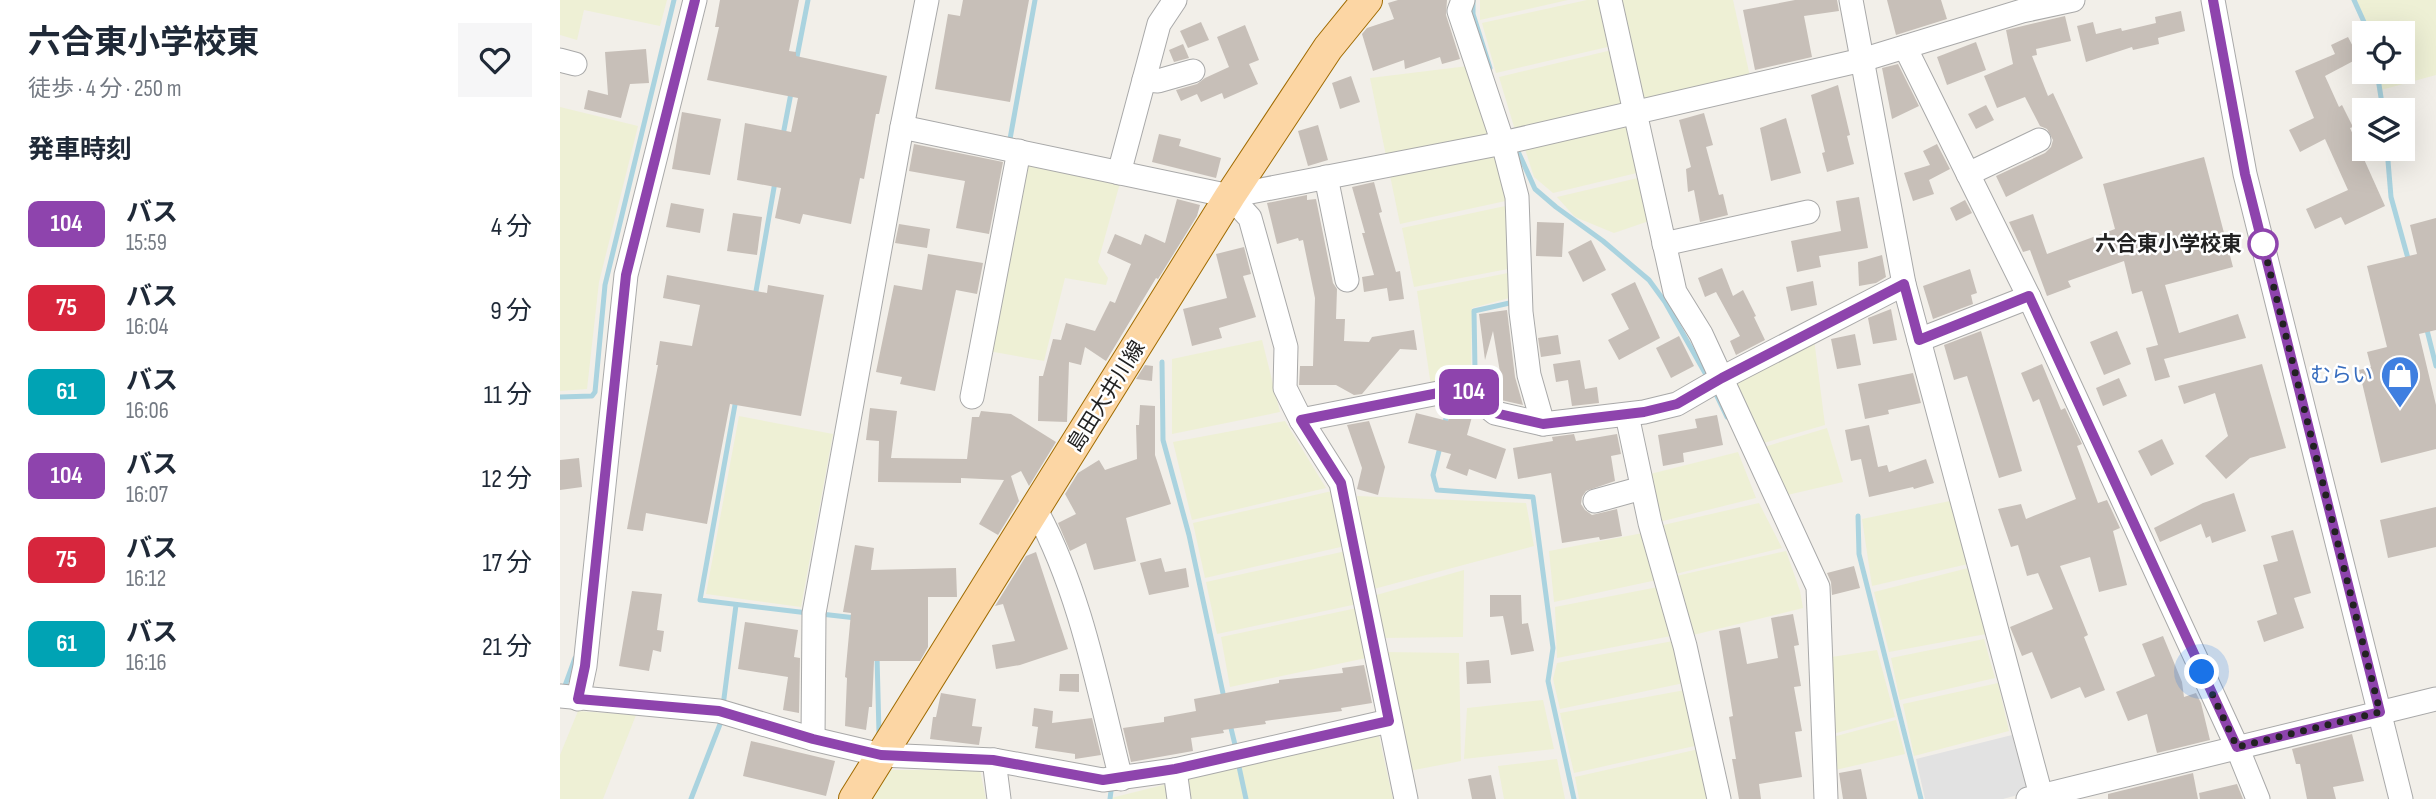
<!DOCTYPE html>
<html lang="ja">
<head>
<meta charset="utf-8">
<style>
	:root { --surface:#fff; --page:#f6f6f7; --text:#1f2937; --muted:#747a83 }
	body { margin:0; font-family:"Sofia Sans Condensed","Noto Sans JP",sans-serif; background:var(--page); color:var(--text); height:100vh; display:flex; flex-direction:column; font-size:26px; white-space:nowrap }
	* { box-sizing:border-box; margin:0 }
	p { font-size:23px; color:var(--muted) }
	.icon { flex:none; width:38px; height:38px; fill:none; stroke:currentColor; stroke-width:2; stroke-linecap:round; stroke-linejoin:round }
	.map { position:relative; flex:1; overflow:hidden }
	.drawer { display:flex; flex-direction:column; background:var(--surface); width:560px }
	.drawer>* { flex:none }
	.badge { padding:0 14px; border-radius:10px; font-size:24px; line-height:46px }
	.fabs { position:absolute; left:1792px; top:21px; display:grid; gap:14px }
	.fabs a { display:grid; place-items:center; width:63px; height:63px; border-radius:0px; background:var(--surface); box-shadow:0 7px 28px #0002; font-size:35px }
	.you { position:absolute; width:35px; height:35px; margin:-18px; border:5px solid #fff; border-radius:50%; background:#1a73e8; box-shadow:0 0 0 10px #1a73e833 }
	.map>.badge { position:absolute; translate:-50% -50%; box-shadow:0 0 0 4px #fff }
	h2 { padding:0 28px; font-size:26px; line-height:63px }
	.round { display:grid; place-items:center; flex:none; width:74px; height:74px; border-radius:0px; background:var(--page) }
	.overview { display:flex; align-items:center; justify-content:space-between; height:119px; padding:0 28px }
	h1 { font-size:33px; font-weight:700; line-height:52px }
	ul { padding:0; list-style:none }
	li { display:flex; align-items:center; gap:21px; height:84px; padding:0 28px }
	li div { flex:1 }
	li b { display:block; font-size:26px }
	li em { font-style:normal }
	li .badge { min-width:77px; font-weight:700; text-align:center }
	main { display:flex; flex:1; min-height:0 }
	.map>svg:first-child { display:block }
	.farmland { fill:#eef0d5 }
	.parking { fill:#e2e2e2 }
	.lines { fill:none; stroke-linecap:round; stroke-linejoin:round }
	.stream { stroke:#aad3df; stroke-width:5 }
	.building { fill:#c7bfb8 }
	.minor-casing { stroke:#a9a9a9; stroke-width:25 }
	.major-casing { stroke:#a06b00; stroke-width:32 }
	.minor { stroke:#fff; stroke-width:23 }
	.major { stroke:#fcd6a4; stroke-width:30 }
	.line-casing { stroke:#fff; stroke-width:16 }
	.line { stroke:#8e44ad; stroke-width:10 }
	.walk { stroke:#222; stroke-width:7; stroke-dasharray:0 12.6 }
	.stop-dot { fill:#fff; stroke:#8e44ad; stroke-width:3.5 }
	.labels { text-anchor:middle; stroke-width:5; stroke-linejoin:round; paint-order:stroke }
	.stop-label { font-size:21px; font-weight:bold; fill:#222; stroke:#fff; text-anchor:end }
	.shop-label { font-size:21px; fill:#366cbe; stroke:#fff; text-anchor:end }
	.street-label { font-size:21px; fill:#222; stroke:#fff }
</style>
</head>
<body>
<main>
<section class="drawer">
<div class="overview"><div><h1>六合東小学校東</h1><p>徒歩 · 4 分 · 250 m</p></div><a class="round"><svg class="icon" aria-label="heart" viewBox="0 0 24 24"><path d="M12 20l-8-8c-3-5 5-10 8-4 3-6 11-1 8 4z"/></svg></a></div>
<h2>発車時刻</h2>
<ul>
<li><span class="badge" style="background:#8e44ad;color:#fff">104</span><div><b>バス</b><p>15:59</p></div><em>4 分</em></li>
<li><span class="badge" style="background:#d7263d;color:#fff">75</span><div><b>バス</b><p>16:04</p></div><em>9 分</em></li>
<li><span class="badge" style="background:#00a3b4;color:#fff">61</span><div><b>バス</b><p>16:06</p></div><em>11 分</em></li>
<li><span class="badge" style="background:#8e44ad;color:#fff">104</span><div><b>バス</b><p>16:07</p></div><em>12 分</em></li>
<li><span class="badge" style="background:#d7263d;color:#fff">75</span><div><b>バス</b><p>16:12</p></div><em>17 分</em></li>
<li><span class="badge" style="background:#00a3b4;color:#fff">61</span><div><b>バス</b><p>16:16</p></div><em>21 分</em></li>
</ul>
</section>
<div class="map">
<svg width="1876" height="799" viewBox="0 0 1876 799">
	<rect width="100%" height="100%" fill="#f2efe9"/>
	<g class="farmland">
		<path d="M0 0H107L100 26 24 10 17 40 0 35Z"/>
		<path d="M920 0H1008L920 20Z"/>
		<path d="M1027 0H1044L1056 45 936 73 922 23Z"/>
		<path d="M1060 0H1173L1191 81 1082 106Z"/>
		<path d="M1795 0H1876V75L1821 90 1816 72H1843V33H1805Z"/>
		<path d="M1056 49 1068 104 955 130 939 77Z"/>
		<path d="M908 66 950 200 840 224 810 78Z"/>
		<path d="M0 107 78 126 39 282 27 389 0 391Z"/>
		<path d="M1070 120 1081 172 993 193 974 177 963 143Z"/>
		<path d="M470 164 560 183 538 262 548 278 546 285 505 278 484 361 428 351 463 170Z"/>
		<path d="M1082 177 1092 220 1054 233 1015 217 997 197Z"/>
		<path d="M950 205 953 268 854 287 842 228Z"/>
		<path d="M953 272V297L912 308 911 368 904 376 871 386 857 291Z"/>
		<path d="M1254 339 1265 425 1197 445 1171 380Z"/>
		<path d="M702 340 720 412 612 434V359Z"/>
		<path d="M179 416 273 434 241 607 146 594Z"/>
		<path d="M725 421 766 488 632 520 613 442Z"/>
		<path d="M1267 428 1283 482 1223 496 1201 448Z"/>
		<path d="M1178 452 1196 498 1099 522 1090 474Z"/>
		<path d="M772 491 785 546 645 578 633 523Z"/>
		<path d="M797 496 966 503 974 546 810 590Z"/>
		<path d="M1390 501 1408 564 1312 586 1302 519Z"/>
		<path d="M1199 503 1222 548 1111 575 1099 526Z"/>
		<path d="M1083 533 1097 580 994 602 989 551Z"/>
		<path d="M786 551 797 604 657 634 646 582Z"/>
		<path d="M1226 551 1240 591 1243 608 1129 636 1112 577Z"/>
		<path d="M1408 568 1426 634 1329 652 1314 592Z"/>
		<path d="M904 570 903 637 819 638 813 596Z"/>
		<path d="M1098 587 1111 636 997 658 995 607Z"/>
		<path d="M797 608 806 658 670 687 661 637Z"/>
		<path d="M1424 639 1435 678 1340 700 1331 658Z"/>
		<path d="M1113 641 1124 683 1000 709 993 679 997 663Z"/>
		<path d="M1317 650 1335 717 1269 735 1265 658Z"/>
		<path d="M822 652 899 653 901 761 849 771Z"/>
		<path d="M1438 683 1449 731 1354 756 1343 704Z"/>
		<path d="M1125 690 1139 745 1014 773 1000 713Z"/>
		<path d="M983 700 994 749 904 759 907 708Z"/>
		<path d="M18 711 76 715 43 799H0V755Z"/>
		<path d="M1336 720 1345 754 1271 771 1269 738Z"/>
		<path d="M819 736 833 799H630L628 778Z"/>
		<path d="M1139 749 1148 799H1019L1015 777Z"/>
		<path d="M997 759 1005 799H944L938 766Z"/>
		<path d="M325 770H420L426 799H307Z"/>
		<path d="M607 784 609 799H551V798Z"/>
	</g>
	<path class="parking" d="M1452 735 1469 792 1443 799H1365L1356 759Z"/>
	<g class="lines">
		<g class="stream">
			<path d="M913 0V14L930 68"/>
			<path d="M1794 0 1809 33"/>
			<path d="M236 62 248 0"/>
			<path d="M1817 72 1823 110"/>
			<path d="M223 135 231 93"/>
			<path d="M450 139 475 0"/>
			<path d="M956 147 975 189 996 207 1043 241 1089 280 1105 302 1149 380"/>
			<path d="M1827 149 1831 197 1849 262"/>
			<path d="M195 297 215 182"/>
			<path d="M1866 326 1876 366"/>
			<path d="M602 362 603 440 629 535 664 698"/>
			<path d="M903 380 909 378 915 370 914 311 954 302"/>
			<path d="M1153 388 1167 417"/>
			<path d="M0 397 32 396 35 392 45 285 114 0"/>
			<path d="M176 399 140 600 248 613"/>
			<path d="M884 427 891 396"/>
			<path d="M880 447 873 475 877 490 973 497 993 648 988 681 1014 799"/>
			<path d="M1298 516 1299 554 1361 799"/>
			<path d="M261 614 296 618"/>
			<path d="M317 656 319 733"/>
			<path d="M3 691 15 658"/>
			<path d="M163 706 176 605"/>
			<path d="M670 724 676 749"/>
			<path d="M678 762 686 799"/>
			<path d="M131 799 162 719"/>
			<path d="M550 799 551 791"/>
		</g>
	</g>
	<g class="building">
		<path d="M160 0H239L229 51 236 52V56L327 76 319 114H316L304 179 300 178 291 224 243 214 240 224 215 218 221 188 177 180 185 123 231 132 238 98 147 80 159 27H155Z"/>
		<path d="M403 0H469L450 102 375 89 388 14 400 16Z"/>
		<path d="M838 0H887L886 15 900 59 882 64 880 57 845 69 844 60 813 71 802 34 807 28 834 19 828 3Z"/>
		<path d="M1235 0H1277L1279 11 1244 16 1252 57 1195 70 1183 10Z"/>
		<path d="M1327 0H1381L1387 19 1336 35Z"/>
		<path d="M1621 11 1625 31 1598 38 1599 44 1573 50 1572 47 1526 62 1517 26 1533 22 1536 34 1561 28 1562 31 1596 23 1595 17Z"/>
		<path d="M1505 16 1511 41 1476 49 1477 55 1472 56 1488 96 1493 93 1523 158 1446 197 1436 176 1485 153 1491 147 1493 140 1487 129 1480 126 1465 97 1437 108 1424 76 1453 64 1446 30Z"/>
		<path d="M641 22 649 40 628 48 620 31Z"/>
		<path d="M685 25 699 60 689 64 698 84 664 99 662 93 641 102 637 94 621 101 616 90 637 84 645 78 669 67 657 37Z"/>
		<path d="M1788 37 1799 58 1765 76 1779 107 1782 105 1793 127 1790 128 1825 206 1785 225 1781 217 1755 229 1746 209 1788 190 1765 139 1740 152 1729 130 1754 118 1735 71 1775 54 1771 45Z"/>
		<path d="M1416 42 1426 70 1387 85 1377 57Z"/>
		<path d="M623 44 629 58 614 62 609 50Z"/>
		<path d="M86 49 89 83 70 84 61 118 24 109 28 90 48 95 45 52Z"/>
		<path d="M1338 64 1359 106 1332 119 1322 68Z"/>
		<path d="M791 76 800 102 780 109 772 83Z"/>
		<path d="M1278 85 1290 135 1287 136 1294 164 1267 172 1262 153 1265 152 1251 95Z"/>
		<path d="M1426 105 1434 120 1416 129 1408 114Z"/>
		<path d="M122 112 161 119 150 175 112 169Z"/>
		<path d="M1144 113 1153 145 1146 147 1159 195 1163 194 1168 215 1140 222 1134 190 1128 192 1126 169 1131 167 1119 120Z"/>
		<path d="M1226 118 1241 173 1211 181 1200 128Z"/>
		<path d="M758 125 768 160 748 166 738 131Z"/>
		<path d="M599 134 621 139 619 146 661 158 656 178 592 162Z"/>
		<path d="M354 144 443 162 429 234 396 228 405 181 349 171Z"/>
		<path d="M1377 144 1390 169 1369 180 1374 194 1353 201 1344 173 1370 165 1363 151Z"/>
		<path d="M1644 157 1673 267 1605 285 1619 333 1678 314 1686 338 1604 359 1610 377 1595 381 1586 348 1598 345 1582 291 1572 294 1564 261 1508 281 1511 287 1487 296 1470 250 1463 252 1449 222 1473 214 1487 254 1555 229 1543 184Z"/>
		<path d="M814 182 822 212 819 213 836 272 840 271 844 299 829 301 827 288 804 292 802 277 814 275 802 233H805L792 187Z"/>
		<path d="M747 195V200L756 199 773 283 777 289 776 319H785L784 341 809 342 812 337 854 330 857 350 840 349 802 394 794 395 776 385H739L740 366H753L755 298 743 240 739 241 738 238 717 244 707 203Z"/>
		<path d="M1299 197 1308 248 1259 256 1261 267 1237 272 1231 241 1281 231 1276 201Z"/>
		<path d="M617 199 640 205 637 216 598 279 596 278 546 361 525 347 521 365 509 362 507 422 478 421 479 376H483L493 339 501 340 506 323 535 331 550 301 555 303 571 264 547 253 555 234 581 245 585 234 605 243Z"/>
		<path d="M1405 200 1412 213 1396 221 1390 208Z"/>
		<path d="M111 203 144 209 140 233 106 227Z"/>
		<path d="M173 213 202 217 197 255 167 251Z"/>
		<path d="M1876 218V330L1859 334 1876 405V449L1821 463 1799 370 1811 367 1807 352 1827 347 1807 266 1857 254 1850 225Z"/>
		<path d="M977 222 1004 223 1002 257 976 256Z"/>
		<path d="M339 224 370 229 367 248 335 243Z"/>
		<path d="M1031 240 1046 270 1023 282 1008 252Z"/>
		<path d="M684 247 691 274 683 276 696 317 659 328 662 338 632 346 623 309 667 298 656 254Z"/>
		<path d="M368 254 423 263 417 294 396 290 375 391 340 384 342 377 316 372 334 285 362 290Z"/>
		<path d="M1322 255 1326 277 1316 283 1299 286 1298 262Z"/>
		<path d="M1162 268 1173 296 1183 290 1196 316 1194 317 1205 340 1176 355 1170 341 1180 336 1156 292 1145 297 1138 278Z"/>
		<path d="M1410 269 1417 293 1411 295 1413 304 1373 319 1363 286Z"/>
		<path d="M107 275 207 293 208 285 264 295 241 416 170 404 147 524 86 513 83 531 67 529 98 365H96L100 341 132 346 140 305 103 298Z"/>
		<path d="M1253 281 1257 305 1231 311 1226 287Z"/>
		<path d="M1075 282 1100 338 1059 360 1048 340 1069 329 1051 294Z"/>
		<path d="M1331 309 1337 340 1313 344 1308 318Z"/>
		<path d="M947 310 955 377 963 405 941 400 938 384H942L933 331 925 360 919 314Z"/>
		<path d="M1421 331 1462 471 1439 478 1407 376 1394 380 1384 345Z"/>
		<path d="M1557 331 1571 364 1544 375 1530 342Z"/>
		<path d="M1295 334 1301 365 1277 369 1271 339Z"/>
		<path d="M998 335 1001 354 981 357 978 338Z"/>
		<path d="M1119 336 1134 366 1111 378 1096 348Z"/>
		<path d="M1020 360 1025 389 1037 387 1039 403 1012 406 1008 380 996 382 993 364Z"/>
		<path d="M1482 364 1501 410 1505 408 1522 444 1517 446 1538 503 1547 500 1560 528 1553 531 1567 585 1539 592 1530 557 1500 566 1528 635 1524 637 1545 690 1525 698 1520 687 1491 699 1472 652 1462 656 1450 627 1493 609 1478 573 1467 576 1458 545 1451 547 1438 509 1461 504 1466 519 1516 499 1479 399 1473 402 1461 373Z"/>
		<path d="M1702 364 1726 448 1690 458 1666 479 1645 456 1668 436 1655 393 1624 404 1618 386Z"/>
		<path d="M585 365 593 366 592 381 576 379Z"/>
		<path d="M1353 373 1361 403 1328 410 1329 414 1305 419 1298 384Z"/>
		<path d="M1559 378 1567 396 1543 406 1536 388Z"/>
		<path d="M900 403 913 413 907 435 946 449 936 479 909 469 907 476 886 468 891 454 848 443 856 413 888 421 892 405Z"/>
		<path d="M580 405 595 406V455L611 504 566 518 576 561 534 570 526 543 510 551 498 523 516 514 505 494 518 473 539 460 545 470 577 459 576 425H579Z"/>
		<path d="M310 408 337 411 331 458 407 459 412 417H419L421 411 451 414 496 442 469 486 461 471 451 476 459 501 438 535 419 524 444 480 401 478V483L318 482 319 441 306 440Z"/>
		<path d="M1157 415 1163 445 1123 453 1124 462 1103 466 1098 435 1137 428 1135 419Z"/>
		<path d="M809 421 825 467 818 495 797 489 802 468 787 425Z"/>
		<path d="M1309 425 1318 467 1327 465 1329 472 1366 459 1374 483 1354 489 1353 487 1309 497 1301 459 1291 461 1285 430Z"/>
		<path d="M1014 434 1016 441 1057 434 1061 454 1051 456 1055 481 1026 491 1022 497 1021 504 1025 510 1032 515 1057 509 1062 536 1040 540 1039 537 1002 543 991 473 958 479 953 448 993 441 992 437Z"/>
		<path d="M1602 439 1614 464 1591 476 1578 451Z"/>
		<path d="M19 458 22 487 0 490V460Z"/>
		<path d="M1674 493 1686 531 1652 543 1650 536 1646 538 1641 524 1600 542 1594 528 1643 503Z"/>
		<path d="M1876 507V547L1828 558 1820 520Z"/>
		<path d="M1733 530 1751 593 1734 598 1744 628 1704 642 1697 621 1717 614 1703 565 1718 561 1711 536Z"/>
		<path d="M295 545 314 548 311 570 396 568 397 597H368V647L360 661H314L312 707H309L306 730 285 726 287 678 285 677 291 613 283 612Z"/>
		<path d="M476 552 508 649 460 665 436 669 432 645 455 641 443 604 435 606 466 556Z"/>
		<path d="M601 558 605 572 626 568 629 587 589 595 580 563Z"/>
		<path d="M1294 566 1300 588 1272 595 1271 582 1267 573Z"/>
		<path d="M72 591 102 594 97 630 104 631 101 652 93 650 89 671 59 666Z"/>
		<path d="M930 595H961L962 624 968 623 974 651 951 655 943 616 930 617Z"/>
		<path d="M1233 614 1239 645 1234 646 1241 686 1234 687 1242 731 1235 732 1242 777 1199 784 1201 799H1179L1172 759H1176L1169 717 1173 716 1159 631 1180 627 1187 664 1218 658 1211 618Z"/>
		<path d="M185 622 238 630 234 657 240 658 239 713 223 710 228 677 178 669Z"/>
		<path d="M1603 636 1622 682 1624 697 1636 693 1641 703 1650 740 1597 753 1587 714 1568 721 1556 692 1595 676 1582 644Z"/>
		<path d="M929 660 931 683 907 684 906 662Z"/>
		<path d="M804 665 812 703 781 708 782 711 705 721 706 724 663 730 664 733 631 738 633 751 571 762 563 728 604 722V717L636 711 634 699 719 683V680L783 673 782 668Z"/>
		<path d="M500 674H519V692L499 691Z"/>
		<path d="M381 693 416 699 412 726 422 727 419 745 370 739 373 717H376Z"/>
		<path d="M474 708 493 711 492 723 532 718 541 755 515 759V754L475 748 478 727 472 726Z"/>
		<path d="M1792 734 1804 781 1773 787 1776 799H1747L1740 764H1736L1732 749Z"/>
		<path d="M191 741 275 761 266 796 183 776Z"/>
		<path d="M1301 769 1307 799H1283L1279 773Z"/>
		<path d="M1633 773 1638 799H1548V794Z"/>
		<path d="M931 775 936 799H912L908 779Z"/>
		<path d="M1677 784 1683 799H1640L1639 793Z"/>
	</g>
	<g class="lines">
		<g class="minor-casing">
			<g id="minor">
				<path d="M903 0 899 11 943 143 957 197 961 312 969 375 983 424"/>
				<path d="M1050 0 1115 292 1141 334 1258 587 1266 799"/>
				<path d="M1291 0 1344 284 1482 799"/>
				<path d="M1653 0 1685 174 1841 799"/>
				<path d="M1345 47 1469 297 1677 747 1698 799"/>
				<path d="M0 60 15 64"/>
				<path d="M584 80 598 81 633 71"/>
				<path d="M342 127 670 196 943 143 1302 60 1462 11 1513 0"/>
				<path d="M559 173 599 24 615 0"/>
				<path d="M1408 174 1479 140"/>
				<path d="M766 177 787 280"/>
				<path d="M670 196 690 218 726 347 725 388 741 420 781 483 846 799"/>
				<path d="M1104 244 1248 212"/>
				<path d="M1359 340 1469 297"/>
				<path d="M412 397 459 151"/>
				<path d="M1067 415 1090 523 1125 646 1159 799"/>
				<path d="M741 420 904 388 935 413 983 424 1084 412 1117 404 1162 378 1344 284"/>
				<path d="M1035 501 1082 488"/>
				<path d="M476 510C521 593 538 688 561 779"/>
				<path d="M0 696 159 711 253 739 321 755 434 760 543 780 615 770 829 721"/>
				<path d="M18 699 25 666 66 275 135 0"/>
				<path d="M253 739 254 613 342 127 367 0"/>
				<path d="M434 760 439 799"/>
				<path d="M615 770 619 799"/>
				<path d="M1468 799 1876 699"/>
			</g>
		</g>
		<g class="major-casing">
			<path id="major" d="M294 799 670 196 768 48 807 0"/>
		</g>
		<use href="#minor" class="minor"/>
		<use href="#major" class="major"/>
	</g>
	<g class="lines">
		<g class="line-casing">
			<path id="line" d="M135 0 66 275 25 666 18 699 159 711 253 739 321 755 433 760 543 780 615 769 829 721 781 483 741 420 904 388 935 413 983 424 1084 412 1117 404 1162 378 1344 284 1359 340 1469 296 1677 747 1820 712 1685 174 1653 0"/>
		</g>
		<use href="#line" class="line"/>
		<path class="walk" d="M1642 672 1677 747 1820 712 1703 244"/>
	</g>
	<defs>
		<g id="shop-pin" transform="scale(2.0125)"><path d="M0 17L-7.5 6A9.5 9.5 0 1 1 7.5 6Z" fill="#3f7fe0" stroke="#fff"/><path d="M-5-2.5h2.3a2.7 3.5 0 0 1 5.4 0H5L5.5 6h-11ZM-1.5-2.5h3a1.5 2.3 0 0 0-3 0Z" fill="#fff"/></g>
	</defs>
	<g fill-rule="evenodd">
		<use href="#shop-pin" x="1840" y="375"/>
	</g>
	<circle class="stop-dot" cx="1703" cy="244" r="14"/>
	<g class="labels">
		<g class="stop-label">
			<text x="1682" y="251">六合東小学校東</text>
		</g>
		<g class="shop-label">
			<text x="1813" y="382">むらい</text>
		</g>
		<g class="street-label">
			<text transform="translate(546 396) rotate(-58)" y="7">島田大井川線</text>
		</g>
	</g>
</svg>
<div class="fabs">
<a><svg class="icon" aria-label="locate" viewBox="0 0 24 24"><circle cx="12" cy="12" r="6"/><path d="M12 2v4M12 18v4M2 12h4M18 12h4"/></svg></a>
<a><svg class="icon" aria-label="layers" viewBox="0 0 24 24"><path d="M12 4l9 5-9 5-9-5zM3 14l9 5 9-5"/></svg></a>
</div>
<div class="you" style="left:1642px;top:672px"></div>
<b class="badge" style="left:909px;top:392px;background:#8e44ad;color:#fff">104</b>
</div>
</main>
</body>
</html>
